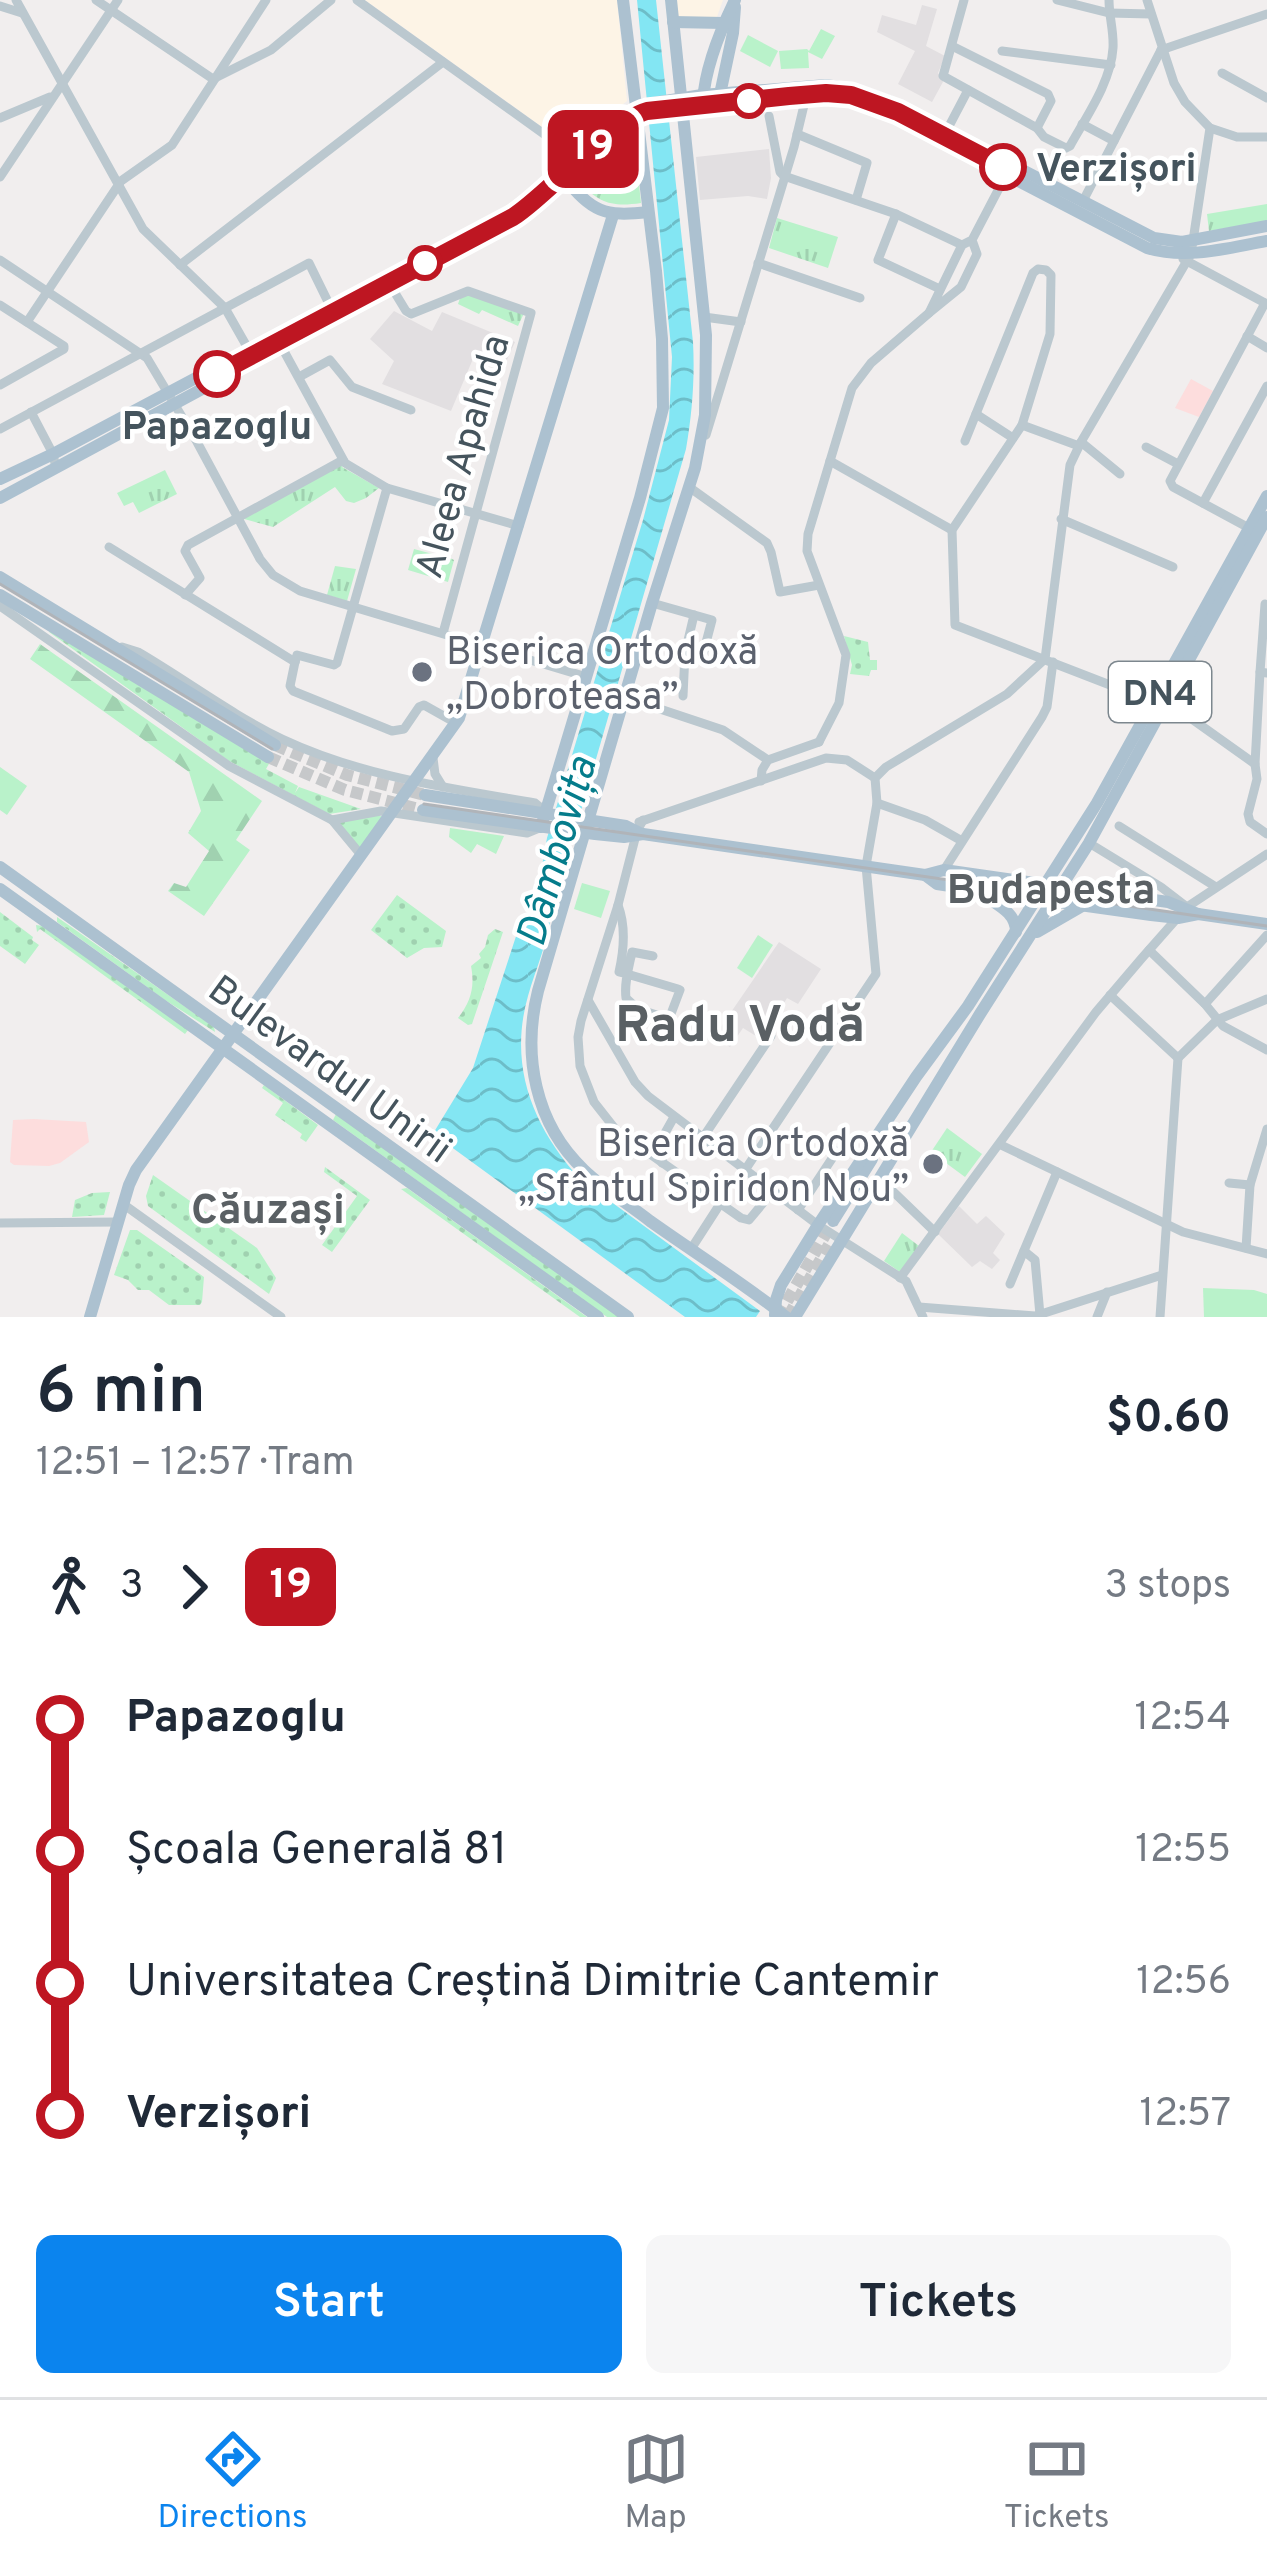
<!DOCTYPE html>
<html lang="en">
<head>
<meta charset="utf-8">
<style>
	:root { --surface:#fff; --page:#f6f6f7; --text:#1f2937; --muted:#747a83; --line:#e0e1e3; --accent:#0b84ee }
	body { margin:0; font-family:Overpass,sans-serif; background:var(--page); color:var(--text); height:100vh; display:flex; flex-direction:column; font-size:45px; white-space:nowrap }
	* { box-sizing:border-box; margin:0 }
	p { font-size:39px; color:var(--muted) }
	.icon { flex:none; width:66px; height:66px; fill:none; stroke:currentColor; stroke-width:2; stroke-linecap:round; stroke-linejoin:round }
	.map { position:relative; height:1317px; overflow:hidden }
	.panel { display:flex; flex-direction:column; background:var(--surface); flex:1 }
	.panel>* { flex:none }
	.badge { padding:0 24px; border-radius:18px; font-size:42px; line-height:78px }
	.map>.badge { position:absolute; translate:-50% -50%; box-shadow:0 0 0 6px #fff }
	.legs { display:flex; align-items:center; gap:18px; height:132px; padding:0 36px; font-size:39px }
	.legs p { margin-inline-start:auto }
	.overview { display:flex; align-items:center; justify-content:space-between; height:204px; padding:0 36px }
	h1 { font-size:66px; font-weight:600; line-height:90px }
	.action { display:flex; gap:24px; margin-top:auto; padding:24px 36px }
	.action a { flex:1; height:138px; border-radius:18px; background:var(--accent); color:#fff; font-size:48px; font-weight:600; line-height:138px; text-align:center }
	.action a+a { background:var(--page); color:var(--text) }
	ul { padding:0 36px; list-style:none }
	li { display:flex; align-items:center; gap:42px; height:132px; font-size:45px }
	li i { display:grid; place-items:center; width:18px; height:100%; margin:0 15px; background:currentColor }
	li i::after { content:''; width:30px; height:30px; margin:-15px; border:9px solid; border-radius:50%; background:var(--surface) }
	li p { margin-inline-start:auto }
	li:first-child i { background:linear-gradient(#0000 50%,currentColor 0) }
	li:last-child i { background:linear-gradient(currentColor 50%,#0000 0) }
	.tab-bar { display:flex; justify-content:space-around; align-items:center; height:168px; border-top:3px solid var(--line); background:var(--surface); font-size:33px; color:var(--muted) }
	.tab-bar a { display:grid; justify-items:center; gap:6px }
	.tab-bar .on { color:var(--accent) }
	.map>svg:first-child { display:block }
	.commercial { fill:#fdf4e6 }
	.education { fill:#e2dfe1 }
	.medical { fill:#fddddd }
	.grass { fill:url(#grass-dots) }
	.forest { fill:url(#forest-firs) }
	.park { fill:url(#park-tufts) }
	.garden { fill:#b9f2ca }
	.water { fill:url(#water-waves) }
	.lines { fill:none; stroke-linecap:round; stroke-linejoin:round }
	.major-tunnel { stroke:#c6c8ca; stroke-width:12; stroke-dasharray:12 6; stroke-linecap:butt }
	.minor { stroke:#bbc8cf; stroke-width:9 }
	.major { stroke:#acc1d0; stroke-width:12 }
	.tram { stroke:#b0b4b9; stroke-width:3 }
	.line-1-casing { stroke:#fff; stroke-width:27 }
	.line-1 { stroke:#be1622; stroke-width:18 }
	.stop-1-dot { fill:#fff; stroke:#be1622; stroke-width:6 }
	.worship-dot { fill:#6b7280; stroke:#fff; stroke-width:4.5 }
	.labels { text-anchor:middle; stroke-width:9; stroke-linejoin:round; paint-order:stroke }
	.shield { fill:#fff; stroke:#7d878e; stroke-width:3 }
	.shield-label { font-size:36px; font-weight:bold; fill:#45545d }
	.stop-label { font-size:39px; font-weight:bold; fill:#45545d; stroke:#fff; text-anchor:start }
	.street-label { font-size:39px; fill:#45545d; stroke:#fff }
	.worship-label { font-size:39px; fill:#5b616d; stroke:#fff; text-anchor:start }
	.water-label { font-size:42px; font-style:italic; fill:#057c8b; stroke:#fff }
	.neighbourhood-label { font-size:42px; font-weight:bold; fill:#5a6064; stroke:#fff }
	.district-label { font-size:51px; font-weight:bold; fill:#5a6064; stroke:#fff }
</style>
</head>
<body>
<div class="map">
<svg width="1267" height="1317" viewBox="0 0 1267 1317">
	<defs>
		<pattern id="grass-dots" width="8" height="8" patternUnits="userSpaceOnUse" patternTransform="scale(3)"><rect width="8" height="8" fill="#b9f2ca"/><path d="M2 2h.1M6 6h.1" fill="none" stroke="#a0d1b0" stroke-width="1.8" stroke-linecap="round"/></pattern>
		<pattern id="forest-firs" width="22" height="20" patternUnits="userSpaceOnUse" patternTransform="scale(3)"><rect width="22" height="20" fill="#b9f2ca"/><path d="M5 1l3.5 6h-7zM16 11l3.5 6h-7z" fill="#a0d1b0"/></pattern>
		<pattern id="park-tufts" width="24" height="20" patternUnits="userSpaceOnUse" patternTransform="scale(3)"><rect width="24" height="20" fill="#b9f2ca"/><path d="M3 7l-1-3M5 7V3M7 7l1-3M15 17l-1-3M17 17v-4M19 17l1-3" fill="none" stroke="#a0d1b0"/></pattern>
		<pattern id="water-waves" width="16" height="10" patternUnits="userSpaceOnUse" patternTransform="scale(3)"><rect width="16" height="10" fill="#83e6f3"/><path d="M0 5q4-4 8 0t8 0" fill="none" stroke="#6dbdc8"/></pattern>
	</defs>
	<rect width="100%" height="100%" fill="#f1eeee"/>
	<g class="commercial">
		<path d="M365 0H617L627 101 570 147Z"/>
		<path d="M672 0H723L717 17H673Z"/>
	</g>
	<g class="education">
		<path d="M922 5 937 9 926 46 945 56 938 73 944 80 932 102 898 84 915 51 877 32 882 15 916 25Z"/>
		<path d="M769 149 771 178 767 199 748 196 700 200 696 157Z"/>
		<path d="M394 311 432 331 442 312 515 342 506 362 475 354 451 411 382 384 394 361 370 339Z"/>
		<path d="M779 942 821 969 798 1004 787 998 774 1020 781 1025 776 1034 763 1026 756 1036 743 1028 730 1047 714 1037Z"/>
		<path d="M959 1206 977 1224 986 1216 1005 1234 993 1253 1000 1260 992 1269 980 1261 972 1267 938 1234Z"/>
	</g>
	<g class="medical">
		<path d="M1191 379 1213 391 1199 417 1175 408Z"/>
		<path d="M34 1119 86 1122 89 1142 60 1163 49 1166 14 1165 10 1162 13 1120Z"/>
	</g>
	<g class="grass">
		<path d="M50 629 270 762 266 769 298 786 295 793 299 787 361 809 329 814 229 761 49 632Z"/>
		<path d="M844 636 868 642 870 660H877V670H871L869 676 850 674 852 665Z"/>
		<path d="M376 814 385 818 361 850 337 821Z"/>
		<path d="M397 895 446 931 442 947 424 948 407 958 371 930Z"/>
		<path d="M0 912 33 937 32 940 39 945 25 964 0 946Z"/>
		<path d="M57 917 214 1027 215 1032 165 1000 57 922Z"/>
		<path d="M36 925 43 926 188 1030 185 1034 40 929 37 932Z"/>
		<path d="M495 929 503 932 472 1024 468 1025 458 1018C471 1001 475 987 471 966L481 958 479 954 485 947 488 935Z"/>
		<path d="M264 1085 318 1125 306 1142 300 1138 302 1134 275 1115 283 1103 262 1088Z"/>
		<path d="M336 1114H338L622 1317H607L333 1120Z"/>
		<path d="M325 1167 370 1200 332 1252 322 1245 357 1196 324 1172Z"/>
		<path d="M153 1175 257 1248 276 1278 269 1294 148 1206 146 1196Z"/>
		<path d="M407 1188 587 1317H580L401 1189Z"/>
		<path d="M110 1192 104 1215 72 1217 75 1200 92 1193Z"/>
		<path d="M130 1230H137L204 1277 202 1302 200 1305H169L149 1290H138L128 1280 114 1275Z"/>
	</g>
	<path class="forest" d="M40 644 262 801 236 840 250 850 204 916 168 891 174 883 186 887 209 851 188 833 201 811 189 772 30 659Z"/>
	<g class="park">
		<path d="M633 127 641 203C614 207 598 204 581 182V174Z"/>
		<path d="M1267 204V221L1209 231 1207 214Z"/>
		<path d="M777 218 838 237 828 268 769 248Z"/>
		<path d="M462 292 525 311 518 326 482 310 479 314 458 304Z"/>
		<path d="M343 460 342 467 379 488 366 498 354 503 346 501 335 487 273 527 237 517Z"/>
		<path d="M165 470 177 494 139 513 133 502 124 506 117 493Z"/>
		<path d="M414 549 444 557 442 562 448 564 450 558 454 560 448 582 408 570Z"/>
		<path d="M335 566 356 569 347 601 327 595Z"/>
		<path d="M947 1128 982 1154 965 1177 931 1152Z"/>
		<path d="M902 1233 919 1246 900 1272 884 1261Z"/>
	</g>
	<g class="garden">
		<path d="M821 29 835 36 822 59 808 52 809 68 781 69 779 51 807 49 809 51Z"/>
		<path d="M748 35 778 51 770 67 740 51Z"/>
		<path d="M0 767 27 786 7 815 0 810Z"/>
		<path d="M450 828 504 836 496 854 477 844 471 853 449 837Z"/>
		<path d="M582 883 610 891 601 918 574 909Z"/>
		<path d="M758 935 773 945 752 978 737 968Z"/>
		<path d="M1203 1288 1254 1290 1267 1294V1317H1204Z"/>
	</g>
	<path class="water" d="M637 0H656L693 342C695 379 692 414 686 449L551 914C548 942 536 968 528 996 508 1066 533 1127 580 1179L760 1311 756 1317H685L439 1138 434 1132 473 1068 520 924 525 922 540 877 547 838 643 520 669 420 672 357Z"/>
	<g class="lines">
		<g class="major-tunnel">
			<path d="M275 745 347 775 425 795"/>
			<path d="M268 757 345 790 423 810"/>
			<path d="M778 1317 833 1221"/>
			<path d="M788 1317 829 1245"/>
		</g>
		<g class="minor">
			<path d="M16 0 143 229 225 308 250 352"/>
			<path d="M96 0 213 79"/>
			<path d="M357 0 576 157"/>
			<path d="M964 0 943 76 1037 128 1044 137 1066 148 1070 146C1086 117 1111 82 1113 48 1114 31 1109 17 1109 0"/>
			<path d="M1057 0 1109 13 1151 14"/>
			<path d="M0 6 22 13"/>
			<path d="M952 46 1048 94 1051 101 1037 128"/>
			<path d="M1161 50 1267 14"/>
			<path d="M1002 51 1111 65"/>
			<path d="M1222 73 1267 98"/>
			<path d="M213 79 271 50 331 0"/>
			<path d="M769 116 780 172 784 176 896 214 962 245"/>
			<path d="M0 118 50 97"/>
			<path d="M1082 124 1114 141"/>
			<path d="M1210 128 1237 137H1267"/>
			<path d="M947 130 968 90"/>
			<path d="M797 134 867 163 856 200"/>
			<path d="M0 177 118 0"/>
			<path d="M1083 201 1161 50"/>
			<path d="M896 214 878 260 940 289"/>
			<path d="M972 240 977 254 961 287 929 313 962 245 972 240 1006 175"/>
			<path d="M1183 259 1267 304"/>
			<path d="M0 260 147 358 197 442 260 559 273 575 300 591 587 677"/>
			<path d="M758 263 860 298"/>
			<path d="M180 265 443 62"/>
			<path d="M392 288 406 311 411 314 468 291 531 313 443 633"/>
			<path d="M0 305 64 346V349L0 385"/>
			<path d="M704 317 741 322"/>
			<path d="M27 322 121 181 172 145 266 0"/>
			<path d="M1247 336 1267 348"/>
			<path d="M279 342 345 463 387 488 519 526"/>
			<path d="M299 377 330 360 352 387 411 410"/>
			<path d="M31 412 53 454 56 468"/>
			<path d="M976 414 1013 438"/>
			<path d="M1022 425 1079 446"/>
			<path d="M0 429 309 263 332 310"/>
			<path d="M706 435 794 147 805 101"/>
			<path d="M965 441 1033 273 1038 269 1046 270 1051 275 1050 334 1022 425 952 530 955 625 1154 702"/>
			<path d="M1081 442 1120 474"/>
			<path d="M1146 447 1178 464"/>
			<path d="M830 461 952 530"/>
			<path d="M689 487 767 543 771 552 780 592 819 585"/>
			<path d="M1203 503 1267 386"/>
			<path d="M1061 519 1173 567"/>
			<path d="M1249 528 1173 487 1170 481 1265 303"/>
			<path d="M109 547 295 662"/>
			<path d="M185 595 200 578 185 551 188 545 343 460"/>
			<path d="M652 603 712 620 703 654"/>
			<path d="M0 606 229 766 332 820 381 811 527 833 539 828"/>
			<path d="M122 647 138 652C186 680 232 715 282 739 363 777 449 788 535 803L546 812"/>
			<path d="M295 662 297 655 334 665 337 663 387 488"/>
			<path d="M295 662 290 686 293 691 392 731 404 729 419 707 424 705 456 723"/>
			<path d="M1260 672 1265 604"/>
			<path d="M1267 673 1260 672 1255 764 1257 779 1248 814 1250 822 1267 834"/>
			<path d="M683 696 685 653 694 615"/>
			<path d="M624 697 723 730 768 760"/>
			<path d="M1168 702 1255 764"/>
			<path d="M819 742 839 703 846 655 807 551 808 534 852 388 871 363 929 313"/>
			<path d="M433 758 435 774 443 787"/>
			<path d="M761 781 762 770 768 760 819 742"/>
			<path d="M877 803 925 820 962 841"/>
			<path d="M332 820 361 855"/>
			<path d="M643 820 637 831 618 905 581 1021 578 1037 580 1066 594 1102 616 1130 741 1218 749 1220 773 1191"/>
			<path d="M639 822 826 758 847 760 875 778"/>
			<path d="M1119 826 1216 887"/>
			<path d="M1089 843 1161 887 1187 907"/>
			<path d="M944 870 1042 717 1047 707 1053 662"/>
			<path d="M618 905C626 926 624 950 619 972L627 974 678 989 680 990 669 1019 638 1009 626 998C624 982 629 967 632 952L653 956"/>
			<path d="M1149 950 1205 1004 1223 1026 1267 1050"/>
			<path d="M1110 995 1178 1058"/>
			<path d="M588 1000 635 1082 648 1096 818 1225 906 1281 923 1317"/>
			<path d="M1205 1004 1267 935"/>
			<path d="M1178 1058 1217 1020 1267 999"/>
			<path d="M702 1139 771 1036"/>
			<path d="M1001 1145 1183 1232 1267 1254"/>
			<path d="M662 1163 665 1133 674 1117"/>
			<path d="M745 1170 876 974 866 866 877 803 875 778 886 767 1007 694 1045 659 1070 465 1081 442 1191 254 1210 128 1185 102 1174 83 1147 0"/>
			<path d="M879 1178 935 1232"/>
			<path d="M1229 1183 1250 1185"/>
			<path d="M123 1204 281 1317"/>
			<path d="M798 1210 837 1151"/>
			<path d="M0 1223 118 1222"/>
			<path d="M1246 1248 1250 1185 1267 1129"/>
			<path d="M691 1249 720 1204"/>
			<path d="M1024 1251 1035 1260 1040 1315"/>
			<path d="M900 1278 1096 1012 1142 958 1187 907 1267 854"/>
			<path d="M1010 1284 1057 1172"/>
			<path d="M919 1307 1035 1316 1162 1275"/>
			<path d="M1097 1317 1107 1292"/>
			<path d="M1160 1317 1178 1058"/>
		</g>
		<g class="major">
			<path d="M671 0 706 335 705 415 695 468 652 603 538 991C522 1055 535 1124 584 1170 604 1189 628 1204 650 1221 695 1253 743 1283 786 1317"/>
			<path d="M673 22 724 23"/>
			<path d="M719 99 733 33 735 7"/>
			<path d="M703 101C705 67 720 31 735 0"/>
			<path d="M564 177C592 212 604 217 648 212"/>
			<path d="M0 479 53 454 517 207 539 191 612 122 641 105 702 95 826 85 857 90 891 102 1154 238 1182 242 1267 226"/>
			<path d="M0 498 521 217C565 191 602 134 647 116L831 99 863 103 896 117 1147 248C1187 260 1227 248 1267 241"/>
			<path d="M0 577 275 745"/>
			<path d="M0 595 268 757"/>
			<path d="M425 795 626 826 642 834"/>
			<path d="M423 810 595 834 624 837 643 834 925 875 944 870 1168 902 1198 914"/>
			<path d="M541 827 640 498 663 408 662 339 656 271 623 0"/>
			<path d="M0 867 628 1317"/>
			<path d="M925 875 937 884 1023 897 1151 915 1178 918 1198 914 1267 924"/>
			<path d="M0 889 598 1317"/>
			<path d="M982 894C997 905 1016 912 1016 932"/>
			<path d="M1037 932 1082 906"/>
			<path d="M833 1221 872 1159"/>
			<path d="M775 1315 776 1300 781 1285 818 1225 916 1077 968 1006 1097 803 1267 496"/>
			<path d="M90 1317 129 1185 136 1170 459 718 613 215"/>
			<path d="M795 1317 980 1014 1089 843 1267 517"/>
		</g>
		<g class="tram">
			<path d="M0 584 272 749"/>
			<path d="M424 804 1267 926"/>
		</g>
	</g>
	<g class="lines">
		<g class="line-1-casing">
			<path id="line-1" d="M217 374 513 217C553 191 607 123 647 111L789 96 826 93 851 95 898 112 1003 167"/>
		</g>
		<use href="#line-1" class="line-1"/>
	</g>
	<g class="stop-1-dot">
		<circle cx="749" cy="101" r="15"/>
		<circle cx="1003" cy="167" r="21"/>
		<circle cx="425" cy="263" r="15"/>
		<circle cx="217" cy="374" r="21"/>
	</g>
	<g class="worship-dot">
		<circle cx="422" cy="672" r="12"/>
		<circle cx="933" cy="1164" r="12"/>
	</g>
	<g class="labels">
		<rect class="shield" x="1109" y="662" width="102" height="60" rx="9"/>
		<g class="shield-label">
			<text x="1160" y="705">DN4</text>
		</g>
		<g class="stop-label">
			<text x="1036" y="181">Verzișori</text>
			<text x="217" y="439" text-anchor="middle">Papazoglu</text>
		</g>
		<g class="street-label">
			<text transform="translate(461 456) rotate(-74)" y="14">Aleea Apahida</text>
			<text transform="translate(331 1068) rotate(36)" y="14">Bulevardul Unirii</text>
		</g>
		<g class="worship-label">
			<text x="446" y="664">Biserica Ortodoxă<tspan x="446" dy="45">„Dobroteasa”</tspan></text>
			<text x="909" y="1156" text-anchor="end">Biserica Ortodoxă<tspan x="909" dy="45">„Sfântul Spiridon Nou”</tspan></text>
		</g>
		<g class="water-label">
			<text transform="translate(555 851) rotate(-74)" y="15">Dâmbovița</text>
		</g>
		<g class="neighbourhood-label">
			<text x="1051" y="903">Budapesta</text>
			<text x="268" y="1223">Căuzași</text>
		</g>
		<g class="district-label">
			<text x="740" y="1041">Radu Vodă</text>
		</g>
	</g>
</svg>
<b class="badge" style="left:593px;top:149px;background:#be1622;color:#fff">19</b>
</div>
<section class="panel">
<div class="overview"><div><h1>6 min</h1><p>12:51 – 12:57 · Tram</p></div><b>$0.60</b></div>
<div class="legs"><svg class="icon" aria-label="walk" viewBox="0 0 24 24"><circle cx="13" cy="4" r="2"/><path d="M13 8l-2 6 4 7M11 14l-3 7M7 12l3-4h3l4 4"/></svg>3<svg class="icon" aria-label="forward" viewBox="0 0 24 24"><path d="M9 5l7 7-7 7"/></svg><b class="badge" style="background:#be1622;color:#fff">19</b><p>3 stops</p></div>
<ul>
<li><i style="color:#be1622"></i><b>Papazoglu</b><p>12:54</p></li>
<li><i style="color:#be1622"></i><span>Școala Generală 81</span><p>12:55</p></li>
<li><i style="color:#be1622"></i><span>Universitatea Creștină Dimitrie Cantemir</span><p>12:56</p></li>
<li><i style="color:#be1622"></i><b>Verzișori</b><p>12:57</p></li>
</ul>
<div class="action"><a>Start</a><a>Tickets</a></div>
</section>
<nav class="tab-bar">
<a class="on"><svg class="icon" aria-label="directions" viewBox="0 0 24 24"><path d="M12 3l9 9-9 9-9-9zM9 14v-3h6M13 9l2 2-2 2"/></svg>Directions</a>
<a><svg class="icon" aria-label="map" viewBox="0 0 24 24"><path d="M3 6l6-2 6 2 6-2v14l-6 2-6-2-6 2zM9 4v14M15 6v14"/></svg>Map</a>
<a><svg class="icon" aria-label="tickets" viewBox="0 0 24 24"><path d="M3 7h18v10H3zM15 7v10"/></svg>Tickets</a>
</nav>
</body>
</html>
